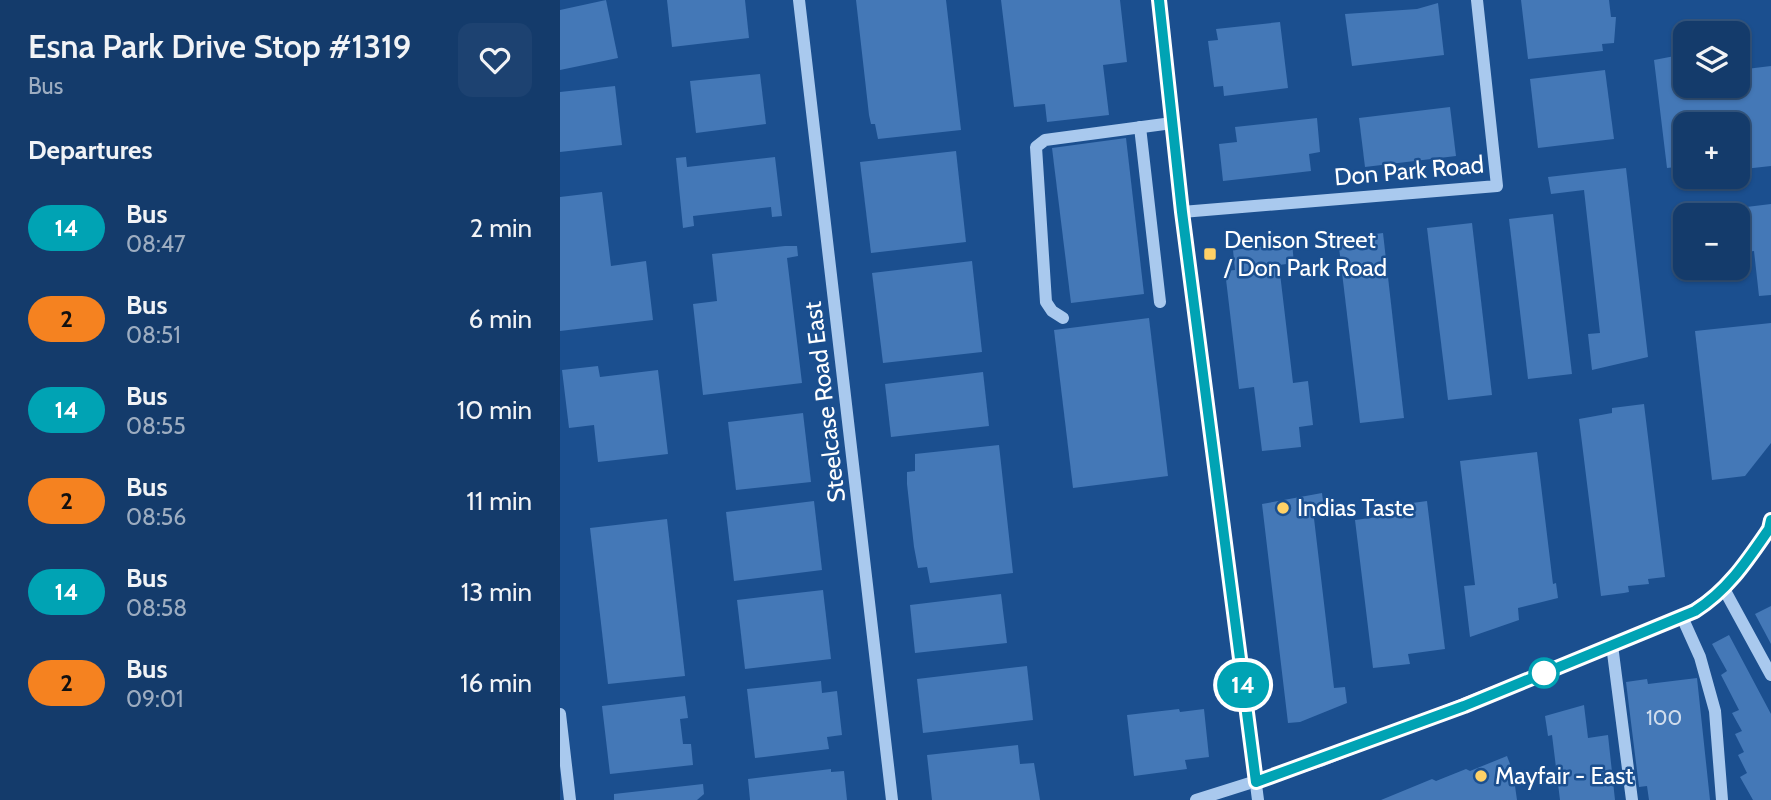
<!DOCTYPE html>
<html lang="en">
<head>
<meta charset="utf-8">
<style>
	:root { --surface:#143b6b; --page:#1d4271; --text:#f1f3f6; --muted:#9dadc1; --line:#33557e }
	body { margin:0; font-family:Cabin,sans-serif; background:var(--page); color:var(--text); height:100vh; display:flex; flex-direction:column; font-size:26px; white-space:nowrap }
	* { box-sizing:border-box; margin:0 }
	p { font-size:23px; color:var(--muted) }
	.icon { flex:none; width:38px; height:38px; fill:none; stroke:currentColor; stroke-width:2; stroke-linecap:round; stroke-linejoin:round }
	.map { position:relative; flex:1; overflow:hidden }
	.details { display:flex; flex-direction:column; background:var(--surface); width:560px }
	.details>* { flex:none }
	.badge { padding:0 14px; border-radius:23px; font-size:24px; line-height:46px }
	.tools { position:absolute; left:1113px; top:21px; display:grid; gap:14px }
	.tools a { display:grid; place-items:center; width:77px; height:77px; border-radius:14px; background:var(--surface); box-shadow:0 2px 5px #0004,0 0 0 2px var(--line); font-size:35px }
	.map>.badge { position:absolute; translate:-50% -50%; box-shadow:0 0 0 4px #fff }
	h2 { padding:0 28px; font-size:26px; line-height:63px }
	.round { display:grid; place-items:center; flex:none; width:74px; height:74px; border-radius:14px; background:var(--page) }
	.overview { display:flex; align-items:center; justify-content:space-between; height:119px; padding:0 28px }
	h1 { font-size:33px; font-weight:600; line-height:52px }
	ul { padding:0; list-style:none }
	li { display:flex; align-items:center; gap:21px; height:91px; padding:0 28px }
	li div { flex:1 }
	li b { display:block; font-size:26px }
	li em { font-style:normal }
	li .badge { min-width:77px; font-weight:700; text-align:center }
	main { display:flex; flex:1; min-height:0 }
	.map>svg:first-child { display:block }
	.building { fill:#4478b7 }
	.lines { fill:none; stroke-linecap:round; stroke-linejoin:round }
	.minor { stroke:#a9c9ee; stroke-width:12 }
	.line-casing { stroke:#fff; stroke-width:16 }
	.line { stroke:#00a3b4; stroke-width:10 }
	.poi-dot { fill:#ffd166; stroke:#1b4f8f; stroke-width:2.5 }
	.stop-dot { fill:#fff; stroke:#00a3b4; stroke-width:3.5 }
	.labels { text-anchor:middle; stroke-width:5; stroke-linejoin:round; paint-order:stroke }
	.number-label { font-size:21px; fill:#d0dded }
	.street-label { font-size:24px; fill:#fff; stroke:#1b4f8f }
	.poi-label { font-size:24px; fill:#fff; stroke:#1b4f8f; text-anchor:start }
</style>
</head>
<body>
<main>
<section class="details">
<div class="overview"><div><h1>Esna Park Drive Stop #1319</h1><p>Bus</p></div><a class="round"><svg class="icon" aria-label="heart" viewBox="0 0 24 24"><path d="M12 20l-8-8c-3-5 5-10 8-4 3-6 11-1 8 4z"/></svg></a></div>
<h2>Departures</h2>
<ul>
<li><span class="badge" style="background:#00a3b4;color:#fff">14</span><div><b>Bus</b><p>08:47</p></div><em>2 min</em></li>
<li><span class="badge" style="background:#f58220;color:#111">2</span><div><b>Bus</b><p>08:51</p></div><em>6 min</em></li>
<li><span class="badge" style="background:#00a3b4;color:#fff">14</span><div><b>Bus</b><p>08:55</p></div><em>10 min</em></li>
<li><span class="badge" style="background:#f58220;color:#111">2</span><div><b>Bus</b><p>08:56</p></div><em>11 min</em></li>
<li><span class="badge" style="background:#00a3b4;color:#fff">14</span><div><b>Bus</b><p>08:58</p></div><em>13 min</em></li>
<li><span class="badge" style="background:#f58220;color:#111">2</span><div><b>Bus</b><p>09:01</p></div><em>16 min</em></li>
</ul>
</section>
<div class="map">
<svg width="1211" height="800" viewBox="0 0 1211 800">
	<rect width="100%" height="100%" fill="#1b4f8f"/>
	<g class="building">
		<path d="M46 0 58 58 0 70V10Z"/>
		<path d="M107 0H185L189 38 112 47Z"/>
		<path d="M296 0H386L401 130 318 139 315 124H311L309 115Z"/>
		<path d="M441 0H560L567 62 543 65 549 115 487 122 485 104 454 107Z"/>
		<path d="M961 0H1049L1051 17H1056L1054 43 1042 44 1043 51 968 59Z"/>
		<path d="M878 3 884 55 792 66 785 14 857 9Z"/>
		<path d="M720 22 728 88 664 96 663 86 654 87 648 41 658 40 656 29Z"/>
		<path d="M1125 54V86H1178V70L1211 66V166L1184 169 1183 160H1178V124H1125V166L1107 168 1094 60Z"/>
		<path d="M1045 70 1054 139 978 148 970 79Z"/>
		<path d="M200 74 206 124 136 133 130 81Z"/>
		<path d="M55 86 62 145 0 152V92Z"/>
		<path d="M890 107 896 156 805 167 799 118Z"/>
		<path d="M757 118 760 152 749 154 751 171 663 181 659 144 677 142 675 127Z"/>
		<path d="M566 138 584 294 511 303 492 148Z"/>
		<path d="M396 151 406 242 311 253 300 162Z"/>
		<path d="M126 157 127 167 215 157 222 216 212 217 211 207 133 216 134 226 123 228 116 158Z"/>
		<path d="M1066 168 1088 357 1032 370 1028 334 1040 333 1024 190 991 194 988 177Z"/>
		<path d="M42 192 51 266 86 261 93 320 0 331V197Z"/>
		<path d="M1211 204V295L1199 296 1194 251 1178 253V208Z"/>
		<path d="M993 214 1012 374 968 379 949 219Z"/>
		<path d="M912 223 932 395 888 400 867 228Z"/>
		<path d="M1125 229V259L1117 260 1113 230Z"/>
		<path d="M823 233 844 418 800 423 778 239Z"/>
		<path d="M732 243 734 263 719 265 733 383 748 381 753 425 739 427 741 447 702 451 694 387 679 389 665 271 675 270 673 250Z"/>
		<path d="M225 246H237L238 256 227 258 242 383 143 395 133 304 157 301 152 254Z"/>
		<path d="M412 261 422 352 323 363 312 273Z"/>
		<path d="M589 318 608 476 513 488 494 330Z"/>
		<path d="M1211 323V443L1185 476 1152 480 1135 331Z"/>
		<path d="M38 366 40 377 98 370 108 454 38 462 34 425 9 428 2 370Z"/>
		<path d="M423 372 429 426 331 437 325 384Z"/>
		<path d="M1084 404 1105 577 1088 579 1089 584 1068 586 1069 592 1064 593 1041 596 1019 419 1052 413V408Z"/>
		<path d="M243 413 251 482 176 490 168 422Z"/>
		<path d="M439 445 453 573 370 583 367 567 358 568 354 547 347 484V472L355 471V454Z"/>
		<path d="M977 452 993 584 996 583 998 598 958 608 959 620 910 637 904 586 915 585 900 461Z"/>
		<path d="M762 493 764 509 753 510 774 688 785 687 787 703 740 722 728 723 702 504Z"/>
		<path d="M254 501 262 570 174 581 166 512Z"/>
		<path d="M867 501 885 649 848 654 850 664 813 668 795 520 832 515 830 506Z"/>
		<path d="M107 519 125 676 48 684 30 528Z"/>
		<path d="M263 590 271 659 185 669 177 600Z"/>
		<path d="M441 594 447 643 355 653 350 605Z"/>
		<path d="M1211 606V644L1195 614Z"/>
		<path d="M1169 635 1211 714V800H1193L1180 777 1187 773 1178 755 1184 752 1175 734 1182 731 1172 713 1179 710 1161 675 1167 671 1152 644Z"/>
		<path d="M467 666 473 720 363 733 357 679Z"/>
		<path d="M1137 678 1150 800H1089L1087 786 1079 787 1066 682 1087 679 1088 684Z"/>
		<path d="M261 681 262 693 277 691 282 735 267 737 269 749 195 758 187 689Z"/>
		<path d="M125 696 128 718 120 719 123 744H131L133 765 50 774 42 706Z"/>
		<path d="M1024 705 1028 738 1048 735 1055 800H1000L992 735 988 736 985 716Z"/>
		<path d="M619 709 620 712 644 709 649 757 625 760 627 769 574 776 567 715Z"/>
		<path d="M458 745 460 764 474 763 480 800H372L367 755Z"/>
		<path d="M947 756 953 772 957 800H821L872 779 876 781 906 769 910 771Z"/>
		<path d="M271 769V772L284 771 287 800H190L188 779Z"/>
		<path d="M143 784 144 794 137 800H54V794Z"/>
	</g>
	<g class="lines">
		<g class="minor">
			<path d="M239 0 332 800"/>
			<path d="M599 0 622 212 698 800"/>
			<path d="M580 127 600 302"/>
			<path d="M622 212 937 186 917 0"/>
			<path d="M503 318 492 311 486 302 476 147 485 140 612 123"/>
			<path d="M1164 589 1211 675"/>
			<path d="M1122 617 1140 657 1155 711 1162 800"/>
			<path d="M1052 645 1072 800"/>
			<path d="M0 714 10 800"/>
			<path d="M636 800 763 760 1122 617 1164 589 1211 528"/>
		</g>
	</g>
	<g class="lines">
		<g class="line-casing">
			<path id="line" d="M599 0 622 212 696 782 904 706 1135 611C1168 590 1187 561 1209 529L1211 520"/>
		</g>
		<use href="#line" class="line"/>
	</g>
	<g class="poi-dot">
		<rect x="643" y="247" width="14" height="14" rx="3.5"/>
		<circle cx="723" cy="508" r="7"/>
		<circle cx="921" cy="776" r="7"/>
	</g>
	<circle class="stop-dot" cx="984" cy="673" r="14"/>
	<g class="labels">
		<g class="number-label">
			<text x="1104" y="725">100</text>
		</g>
		<g class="street-label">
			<text transform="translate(849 171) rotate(-5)" y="8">Don Park Road</text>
			<text transform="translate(265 402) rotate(-97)" y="8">Steelcase Road East</text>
		</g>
		<g class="poi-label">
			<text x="664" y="248">Denison Street<tspan x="664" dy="28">/ Don Park Road</tspan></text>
			<text x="737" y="516">Indias Taste</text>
			<text x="935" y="784">Mayfair - East</text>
		</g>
	</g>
</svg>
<div class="tools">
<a><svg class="icon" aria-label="layers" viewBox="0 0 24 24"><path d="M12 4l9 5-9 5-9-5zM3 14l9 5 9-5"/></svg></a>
<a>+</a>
<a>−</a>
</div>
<b class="badge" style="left:683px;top:685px;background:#00a3b4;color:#fff">14</b>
</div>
</main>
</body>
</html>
